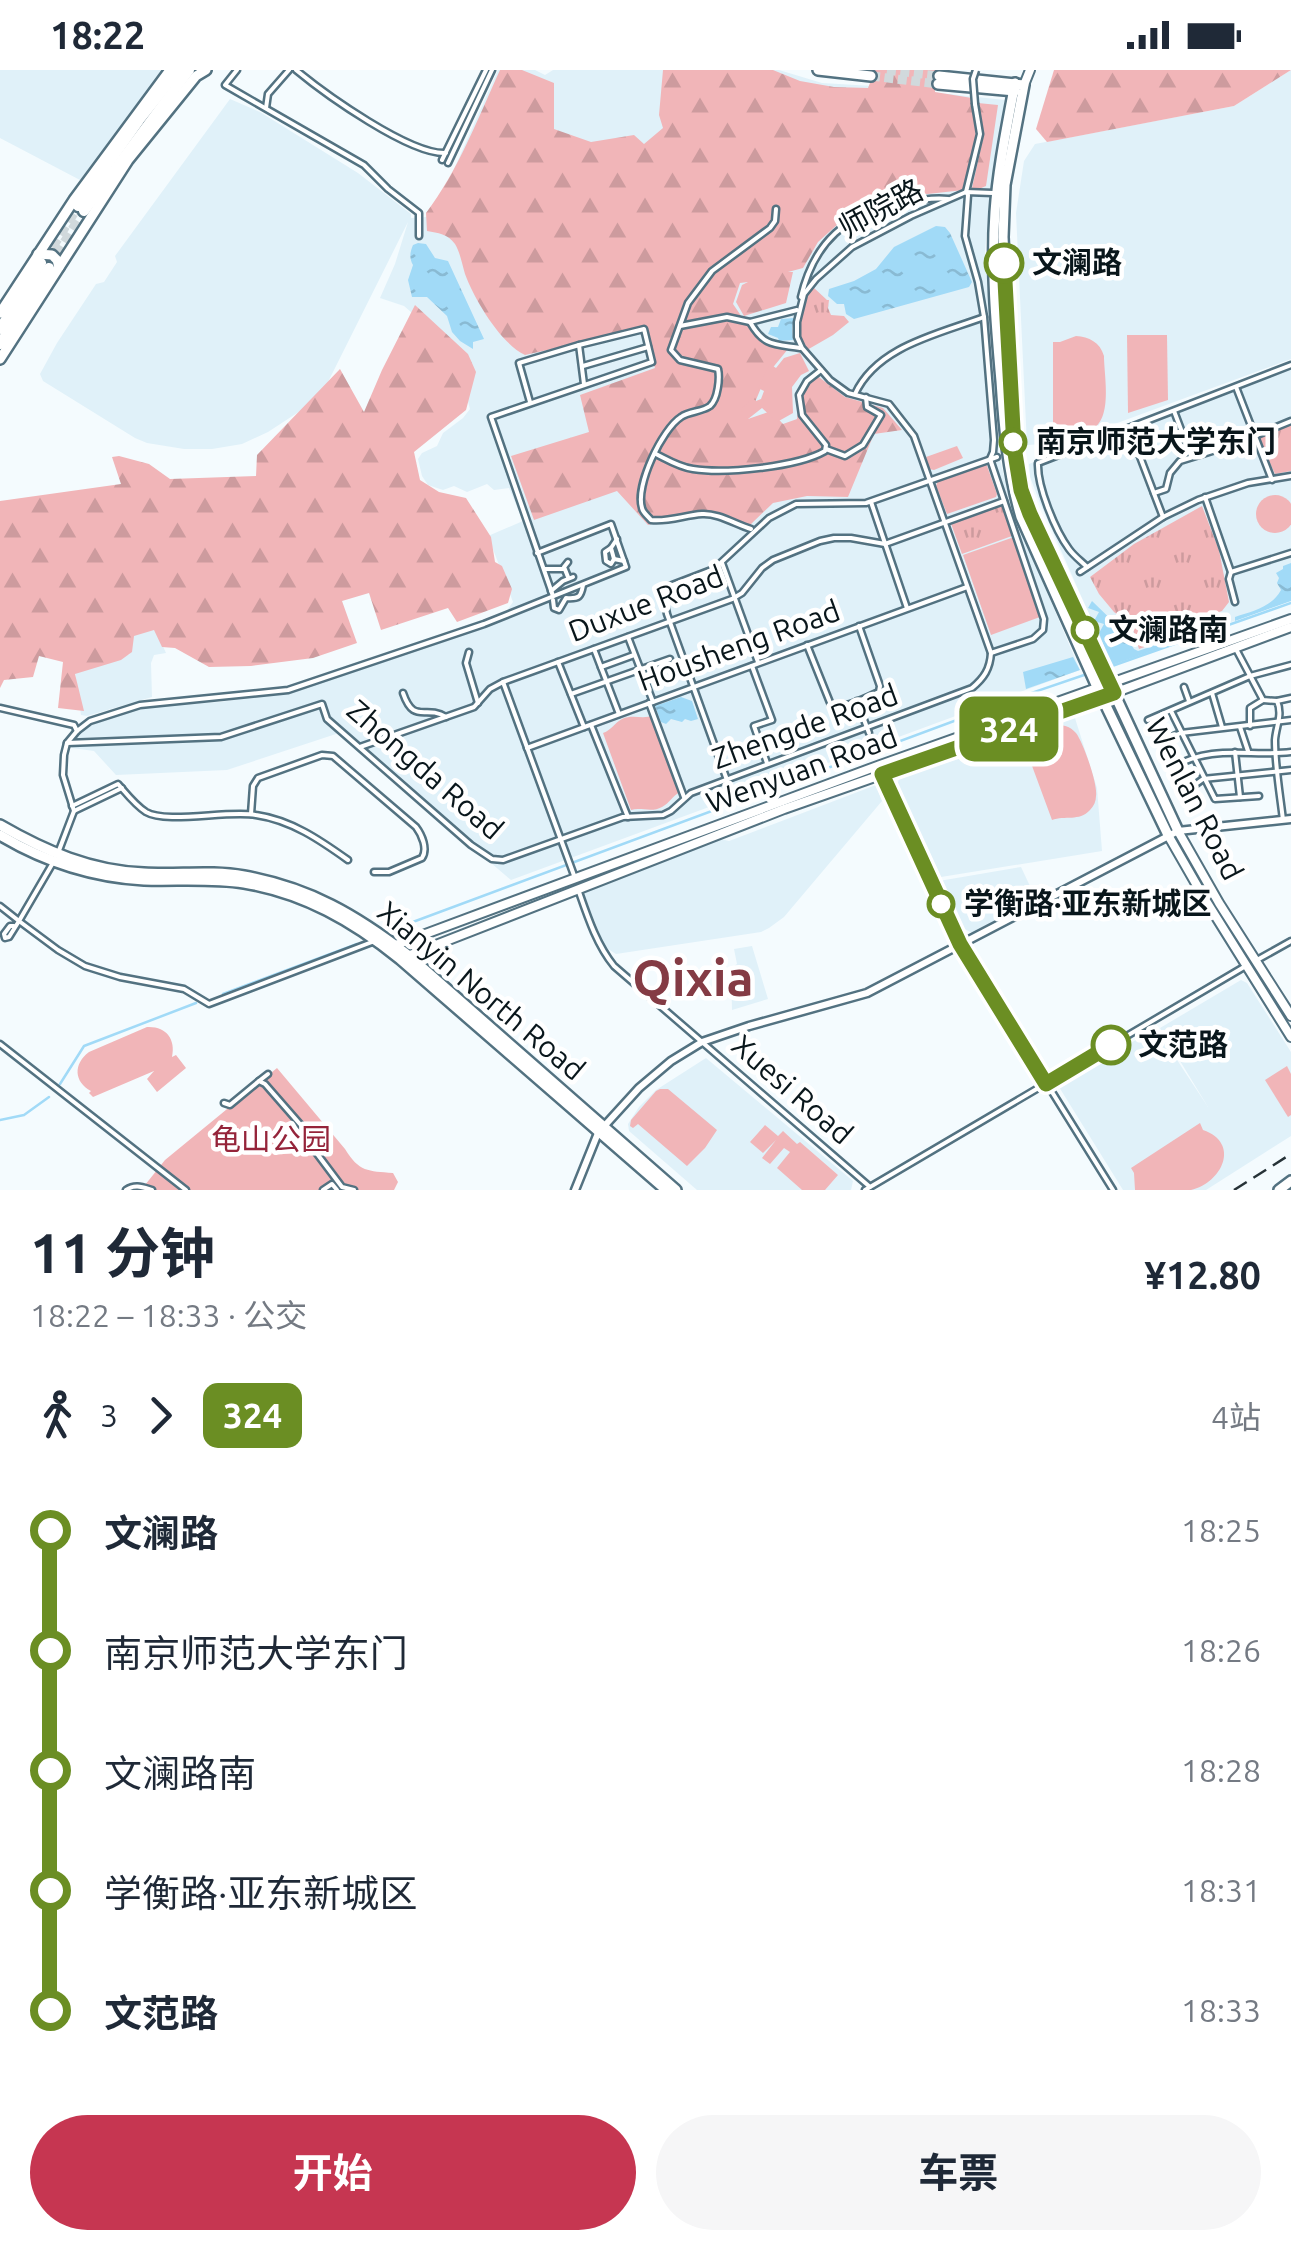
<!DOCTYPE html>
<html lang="zh">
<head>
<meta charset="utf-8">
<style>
	:root { --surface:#fff; --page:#f6f6f7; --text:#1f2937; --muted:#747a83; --accent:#c63651 }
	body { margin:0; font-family:Ubuntu,"Noto Sans SC",sans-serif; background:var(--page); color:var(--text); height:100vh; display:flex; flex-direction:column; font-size:38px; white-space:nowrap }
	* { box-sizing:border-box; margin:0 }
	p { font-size:32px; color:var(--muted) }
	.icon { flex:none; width:55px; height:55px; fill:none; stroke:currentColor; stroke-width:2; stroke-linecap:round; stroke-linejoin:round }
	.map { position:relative; height:1120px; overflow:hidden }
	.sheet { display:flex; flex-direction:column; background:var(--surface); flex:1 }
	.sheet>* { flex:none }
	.badge { padding:0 20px; border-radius:15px; font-size:35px; line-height:65px }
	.map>.badge { position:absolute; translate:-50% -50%; box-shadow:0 0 0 5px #fff }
	.legs { display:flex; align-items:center; gap:15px; height:110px; padding:0 30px; font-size:32px }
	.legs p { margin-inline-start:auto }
	.overview { display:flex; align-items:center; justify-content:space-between; height:170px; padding:0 30px }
	h1 { font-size:55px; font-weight:700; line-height:75px }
	.button { display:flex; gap:20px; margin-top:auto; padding:20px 30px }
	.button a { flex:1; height:115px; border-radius:60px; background:var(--accent); color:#fff; font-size:40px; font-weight:700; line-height:115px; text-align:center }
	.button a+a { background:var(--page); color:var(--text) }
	ul { padding:0 30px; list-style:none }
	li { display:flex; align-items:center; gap:35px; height:120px; font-size:38px }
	li i { display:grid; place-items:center; width:15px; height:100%; margin:0 12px; background:currentColor }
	li i::after { content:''; width:25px; height:25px; margin:-12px; border:8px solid; border-radius:50%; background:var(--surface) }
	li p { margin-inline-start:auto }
	li:first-child i { background:linear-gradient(#0000 50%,currentColor 0) }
	li:last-child i { background:linear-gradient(currentColor 50%,#0000 0) }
	.status { display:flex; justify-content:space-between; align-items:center; height:70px; padding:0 50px; background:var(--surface); direction:ltr }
	.status svg { height:28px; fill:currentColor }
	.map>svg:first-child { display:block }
	.built { fill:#e0f1f9 }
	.grass { fill:url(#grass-tufts) }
	.forest { fill:url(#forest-firs) }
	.green { fill:#f1b5b8 }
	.water { fill:url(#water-ripples) }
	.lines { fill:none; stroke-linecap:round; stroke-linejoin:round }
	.stream { stroke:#a1daf7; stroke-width:2.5 }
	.primary-tunnel { stroke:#d1d9dc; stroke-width:9; stroke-dasharray:9 4.5; stroke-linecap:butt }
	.trunk-tunnel { stroke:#d1d9dc; stroke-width:10; stroke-dasharray:10 5; stroke-linecap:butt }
	.minor-casing { stroke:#537281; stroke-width:9 }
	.tertiary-casing { stroke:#537281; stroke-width:11 }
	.secondary-casing { stroke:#537281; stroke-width:12 }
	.primary-casing { stroke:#537281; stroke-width:14 }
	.trunk-casing { stroke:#537281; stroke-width:15 }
	.minor { stroke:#fff; stroke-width:4 }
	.tertiary { stroke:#fff; stroke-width:6 }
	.secondary { stroke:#fff; stroke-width:8 }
	.primary { stroke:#fff; stroke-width:9 }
	.trunk { stroke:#fff; stroke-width:10 }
	.rail { stroke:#263237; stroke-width:2.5; stroke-dasharray:15 8; stroke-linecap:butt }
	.minor-bridge-casing { stroke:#537281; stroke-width:9; stroke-linecap:butt }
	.minor-bridge { stroke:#fff; stroke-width:4 }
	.line-1-casing { stroke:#fff; stroke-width:22 }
	.line-1 { stroke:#6b8e23; stroke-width:15 }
	.stop-1-dot { fill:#fff; stroke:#6b8e23; stroke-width:5 }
	.labels { text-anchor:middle; stroke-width:9; stroke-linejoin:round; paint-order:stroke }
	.street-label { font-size:30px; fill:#09161b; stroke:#fff }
	.stop-label { font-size:30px; font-weight:bold; fill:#09161b; stroke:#fff; text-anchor:start }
	.park-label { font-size:30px; fill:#95243a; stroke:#fff }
	.town-label { font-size:50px; font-weight:bold; fill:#843b44; stroke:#fff }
</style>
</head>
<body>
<div class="status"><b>18:22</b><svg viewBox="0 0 49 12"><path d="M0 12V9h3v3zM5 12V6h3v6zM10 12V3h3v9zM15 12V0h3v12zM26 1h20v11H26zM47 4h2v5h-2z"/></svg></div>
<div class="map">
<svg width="1291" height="1120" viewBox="0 0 1291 1120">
	<defs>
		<pattern id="grass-tufts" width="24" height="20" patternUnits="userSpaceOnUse" patternTransform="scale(2.5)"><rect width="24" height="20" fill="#f1b5b8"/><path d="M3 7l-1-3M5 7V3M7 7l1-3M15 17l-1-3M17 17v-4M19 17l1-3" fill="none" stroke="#cd9b9e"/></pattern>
		<pattern id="forest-firs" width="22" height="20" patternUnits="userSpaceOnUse" patternTransform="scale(2.5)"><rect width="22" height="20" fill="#f1b5b8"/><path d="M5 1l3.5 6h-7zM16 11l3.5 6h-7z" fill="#cd9b9e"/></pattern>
		<pattern id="water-ripples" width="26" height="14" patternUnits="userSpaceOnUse" patternTransform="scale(2.5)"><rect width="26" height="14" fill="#a1daf7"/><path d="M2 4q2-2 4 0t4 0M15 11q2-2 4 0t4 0" fill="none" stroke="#89bad3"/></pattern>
	</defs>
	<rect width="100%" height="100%" fill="#f4fbfe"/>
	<g class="built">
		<path d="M0 0H164L80 110 0 68Z"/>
		<path d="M498 0H535L545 5 553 0H779L822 13 873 16 1005 30 990 124 985 182 992 264 999 386 1013 442 1080 600 511 810 339 663 227 700 116 705 94 681 72 678 75 670 87 657 141 636 220 632 288 622 503 546 513 532 488 466 523 451 509 418 494 420 487 414 467 422 454 416 443 420 428 415 422 406 418 389 422 383 437 376 443 363 463 348 470 339 454 279 404 236 380 228 395 194 408 152 320 328 268 362 242 374 212 379H184L147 373 135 368 43 311 40 304 57 273 96 214 104 212 117 192 115 186 230 29 260 42 358 103 411 144V148L426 147 435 142Z"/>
		<path d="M1291 0V289L1063 373 1027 375 1016 143 1024 91 1035 74 1234 36Z"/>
		<path d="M1291 292V530L1112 596 1040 433 1030 407 1029 394Z"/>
		<path d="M155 559 166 583 154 585 151 593 152 627 87 646 81 645 75 602 130 584 128 565Z"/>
		<path d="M1074 645 1097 718 1102 781 941 807 936 803 897 716 899 709 906 702Z"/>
		<path d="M876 715 882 731 784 847 769 858 761 862 616 884 605 877 584 825 586 821 721 769 729 771Z"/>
		<path d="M1021 797 1036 829 972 863 961 857 939 811Z"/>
		<path d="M752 876 768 929 732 940 731 898 737 894 734 879Z"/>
		<path d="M1241 910 1247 913 1291 982V1066L1206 1120H1123L1059 1017 1060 1015 1156 958 1208 1037 1160 958Z"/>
		<path d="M706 988 853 1111 851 1120H697L629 1061 628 1054 639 1037 656 1020Z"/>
	</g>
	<g class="grass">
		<path d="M813 217 827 230H829L828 238 831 245 844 246 849 252 833 265 807 280C794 261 799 235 813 217Z"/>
		<path d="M1291 353V401L1275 404 1258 367Z"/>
		<path d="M1001 434 1012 466 962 484 950 451Z"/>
		<path d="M1202 436 1219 480 1229 532 1222 541 1148 565 1150 575 1139 579 1132 556 1114 542 1099 524 1090 507 1134 474Z"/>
	</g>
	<g class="forest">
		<path d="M500 0H522L554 13V59L591 72 634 65 644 74 663 58 659 45 663 0H773L800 11 834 17 868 18 875 0H937L934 9 935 22 972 28 976 67 964 120 900 127 849 144 818 172 803 198 788 202H793L786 233 744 246 736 232 742 215 748 212 740 213 733 234C751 260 756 273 788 279L766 306 748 349 771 341 783 354 797 349 800 322 815 304 845 327 883 338 902 360 874 364 848 427 807 426 773 433 750 455 712 441 693 443 648 455 617 421 534 450 511 386 589 362 580 325 655 298 641 259 525 285C501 274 474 229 465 204 462 194 460 182 455 174 448 164 438 163 427 161L426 143C458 101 478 48 500 0Z"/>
		<path d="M1054 0H1291L1234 36 1047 72 1036 59Z"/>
		<path d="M978 33 998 35 986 116 979 119 972 118 984 64Z"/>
		<path d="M415 235 468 284 476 302 466 340 414 382 420 410 439 422 466 428 491 467 495 492 502 496 512 519 508 533 457 552 448 538 381 560 369 523 342 531 357 573 313 588 251 596 209 597 175 578 162 577 154 560 134 566 132 582 121 590 75 604 84 641 58 638 63 592 39 586 33 607 4 610 0 618V431L121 414 112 387 119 386 149 394 170 409 256 406 257 385 340 299 364 342 382 300Z"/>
	</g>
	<g class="green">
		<path d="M1127 265H1167L1168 330 1128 343Z"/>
		<path d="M1076 266C1089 267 1100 272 1104 286 1104 308 1115 356 1085 362 1072 364 1065 354 1053 354V272H1060Z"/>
		<path d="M800 283 809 301 801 305 792 317 793 343 777 352 762 338 748 349 741 340 752 328 756 331 761 329 764 321 758 318 770 294 776 298 784 288Z"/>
		<path d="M957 376 963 388 934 400 929 399 926 387Z"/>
		<path d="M986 393 997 424 996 427 947 444 936 416 938 410Z"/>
		<circle cx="1275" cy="444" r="19"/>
		<path d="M1014 467 1040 547 991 565 963 485Z"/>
		<path d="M653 645 680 722C672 726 670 733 662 737 652 743 641 737 631 740L603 663C612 660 614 653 622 649 633 644 644 650 653 645Z"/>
		<path d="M1054 654C1063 655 1070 656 1076 663 1083 672 1098 714 1096 726 1096 731 1094 736 1090 740 1079 752 1065 745 1052 750L1021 666 1027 664 1030 670 1040 658Z"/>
		<path d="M147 957C166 956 176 969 172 987L176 985 186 998 157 1022 147 1009 154 1001 93 1027 89 1023 91 1021C74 1012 73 994 89 982Z"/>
		<path d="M1287 996 1291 1004V1045L1288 1047 1265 1010Z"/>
		<path d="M277 998 345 1079C359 1102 368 1101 393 1103L398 1112 394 1120H141L165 1090Z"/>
		<path d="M660 1019H668L717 1060 705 1078 687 1096 638 1054 633 1058 630 1056 631 1050 656 1021Z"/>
		<path d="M1200 1053 1203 1060C1241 1073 1222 1113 1191 1120 1174 1120 1152 1120 1135 1120L1134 1103 1131 1098Z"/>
		<path d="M765 1055 778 1066 783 1061 797 1074 800 1072 838 1105 825 1120H802L777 1098 790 1082 784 1078 770 1094 762 1088 776 1070 763 1083 750 1072Z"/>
	</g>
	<g class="water">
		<path d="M936 156 945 157 950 163 972 212 969 217 854 249 846 244 844 234H837L828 226 829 219 854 211 876 199 894 177Z"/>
		<path d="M418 173 426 174 435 188 448 191 484 269 473 272V279L460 271 452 262 447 246 427 227H412L408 210 413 195C409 188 410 182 413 175Z"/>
		<path d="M794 248 792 258 793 270 779 271 778 268 768 264 771 257H778L781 249Z"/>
		<path d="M1291 493V531L1235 551V547C1253 541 1272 537 1281 520L1277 513 1279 508 1276 503 1283 499V496Z"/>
		<path d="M1092 531 1124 562 1134 579 1138 581 1150 577 1151 567 1154 564 1216 544 1222 554 1221 557 1109 596 1103 585 1105 579 1099 563 1104 554 1094 551 1099 542 1088 538Z"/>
		<path d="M1073 587 1080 600 1026 619 1023 602Z"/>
		<path d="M681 627 692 631 698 649 691 651 685 649 682 652 671 649 666 654 661 652 655 636Z"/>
	</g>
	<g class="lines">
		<g class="stream">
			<path d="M1095 602 1291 533"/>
			<path d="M394 859 1008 631 1087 604"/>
			<path d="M223 924 357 874"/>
			<path d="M60 1014 84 976 196 933"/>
			<path d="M0 1050 24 1045 49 1027"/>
		</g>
		<g class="primary-tunnel">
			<path d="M887 0 939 6"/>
			<path d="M871 6 938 14"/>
		</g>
		<g class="trunk-tunnel">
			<path d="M44 190 78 136"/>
			<path d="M49 198 84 141"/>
		</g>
		<g class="minor-casing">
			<g id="minor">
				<path d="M237 0 225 15 364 95 388 119 419 143V166"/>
				<path d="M296 0C325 24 410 85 446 83"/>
				<path d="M975 34 980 64 966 122 968 125 965 166 978 212 984 247 994 370 993 382 990 389 1044 549 1043 560 1033 569 991 583"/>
				<path d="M266 38 268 24 289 0"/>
				<path d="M442 90 486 0"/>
				<path d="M448 93 492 0"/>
				<path d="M801 227C814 172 846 143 902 133 917 130 933 127 948 129"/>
				<path d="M750 252C764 277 775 274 800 278"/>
				<path d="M680 256 727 247 750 252 797 240"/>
				<path d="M583 296 648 277"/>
				<path d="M1236 317 1272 410"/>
				<path d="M855 324C877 276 939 264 984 247"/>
				<path d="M530 332 519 293 579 275 584 314"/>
				<path d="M1174 341 1191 386"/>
				<path d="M1129 358 1163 447"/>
				<path d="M826 379 845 386 863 375 881 345 867 337 866 327"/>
				<path d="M656 384C668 390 679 397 693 399 725 404 797 397 825 381L826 375 802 345 799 325 807 311 821 300"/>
				<path d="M1154 423 1166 419 1170 403 1180 391 1235 374 1291 351"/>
				<path d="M1205 427 1231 502 1229 509 1235 532"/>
				<path d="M871 432 907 538"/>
				<path d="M751 459C735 454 718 443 702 444 685 445 669 452 651 450 648 446 643 443 642 438 635 416 662 359 681 347 689 341 702 342 710 336 718 329 720 308 718 299L680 290 671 280 688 233 712 201 770 158 775 151 776 139"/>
				<path d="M617 469 611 478 614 489 624 491"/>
				<path d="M611 478 605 482 606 491 611 494 614 489"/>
				<path d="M568 492 564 497 568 507"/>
				<path d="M722 493 758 592"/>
				<path d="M1087 497C1081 491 1074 486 1069 479 1055 460 1037 416 1038 393L1291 295"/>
				<path d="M545 499H564"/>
				<path d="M1080 502 1163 447 1198 430 1248 413 1291 406"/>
				<path d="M1231 502 1291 483"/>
				<path d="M551 521 563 511 573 507"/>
				<path d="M553 526 491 347 652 292 644 259 579 275"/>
				<path d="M553 530 554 538 559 540 566 528C579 529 581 527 583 515"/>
				<path d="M628 567 653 632"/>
				<path d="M807 575 831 635C846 639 864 628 879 622L880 616 859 556"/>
				<path d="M594 579 619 644"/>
				<path d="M1237 581 1263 630 1277 631C1283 645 1276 656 1275 670 1275 696 1280 724 1283 750"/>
				<path d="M469 582 466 593 478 633"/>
				<path d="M558 592 584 657"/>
				<path d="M752 596 772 650 754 656 767 693"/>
				<path d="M601 597 634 585"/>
				<path d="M503 612 575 808"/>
				<path d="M1184 617 1189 631"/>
				<path d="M403 623C414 655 425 634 446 647"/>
				<path d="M1212 623 1222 657"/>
				<path d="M571 624 670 589"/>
				<path d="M857 631 869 663"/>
				<path d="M1277 631 1291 628"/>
				<path d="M649 633 684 727"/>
				<path d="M0 638 74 655 77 661"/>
				<path d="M1171 641 1215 729 1259 726"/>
				<path d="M1148 650 1250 606 1291 595"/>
				<path d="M591 655 628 747"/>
				<path d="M1250 656V638L1263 630"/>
				<path d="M1240 657 1248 681"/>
				<path d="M1159 672 1181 663 1291 650"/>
				<path d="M67 673 221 667 322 634 327 649 471 775 492 789 503 790 623 747 663 745 671 741 691 723 972 618C984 608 990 599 991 583L914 366 889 334 848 323 830 310 802 278 797 267V252L804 224 816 209 852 177 911 146 966 122 993 123"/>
				<path d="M360 677 474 637 490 619 503 612 732 529 742 523 762 498 773 490 820 471 834 468H851L885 474 1004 431"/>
				<path d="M527 678 967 517"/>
				<path d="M1235 682 1240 727"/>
				<path d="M880 695 960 874 1113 1120"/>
				<path d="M1174 697C1211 674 1251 687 1291 682"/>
				<path d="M727 710 667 544 663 524 667 517 714 499 769 448 796 434 866 433 997 387"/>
				<path d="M1185 722 1203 709 1291 700"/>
				<path d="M72 736 118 714C126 723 135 735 146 742 166 754 228 740 256 745 291 750 320 770 348 790"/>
				<path d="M74 741 122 718"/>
				<path d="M251 744 253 716 258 708 322 685 333 686 416 757C422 765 428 779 422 788L389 802H374"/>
				<path d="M58 783 74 741 63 705 64 685 67 673 77 661 90 651 140 635 288 620 484 554 626 497 611 454 537 483"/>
				<path d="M54 791 19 851 58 880 85 896 120 907 184 919 209 934 372 872"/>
				<path d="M579 822C588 848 597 875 614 896L870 1117"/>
				<path d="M1061 822 1067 834"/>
				<path d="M0 836 19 851 9 867 5 868 4 864 10 856H14"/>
				<path d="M1257 890 1291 871"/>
				<path d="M0 974 186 1120"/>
				<path d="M259 1011 268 1004"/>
				<path d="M224 1033 230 1035 259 1011 265 1014 306 1061 309 1073 342 1117 354 1120"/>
				<path d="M126 1120C135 1114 142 1117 152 1120"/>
				<path d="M323 1120 332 1114 337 1120"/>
				<path d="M865 1120 1244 897"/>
			</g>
		</g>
		<g class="tertiary-casing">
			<path id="tertiary" d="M575 1120 598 1063 639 1018 671 991 702 972 749 956 867 923 1178 761 1291 749"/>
		</g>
		<g class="secondary-casing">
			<g id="secondary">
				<path d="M1024 15 1030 0"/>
				<path d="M1178 761 1219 833 1291 946"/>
				<path d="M1168 765 1203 826 1291 967"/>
				<path d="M393 876 880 695 1291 549"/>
				<path d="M405 887 784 739 1114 623 1291 557"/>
			</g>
		</g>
		<g class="primary-casing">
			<g id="primary">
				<path d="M818 0 871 6"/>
				<path d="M939 6 1024 15 1005 115 1003 167 1014 377 1021 420 1031 444 1178 761"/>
				<path d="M1015 13C1007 56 998 99 995 142 991 198 996 255 1001 311 1004 357 1008 402 1021 447L1097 617 1168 765"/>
				<path d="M938 14 1015 21"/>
				<path d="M38 184 52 185 57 190 59 197"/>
				<path d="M0 243 74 130 170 0"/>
				<path d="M0 289 128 90 196 6 206 0"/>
				<path d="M0 755C45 781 91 801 144 803 178 805 211 800 244 806 310 818 356 845 408 885L676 1120"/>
				<path d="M0 765C45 792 92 807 144 810 177 811 211 808 244 813 304 823 353 851 400 889L666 1120"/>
				<path d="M1279 1120 1291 1111"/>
			</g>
		</g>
		<g class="trunk-casing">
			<g id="trunk">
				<path d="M78 136 139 50 179 0"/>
				<path d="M84 141 189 0"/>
				<path d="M0 259 41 193"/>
				<path d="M0 274 49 198"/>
			</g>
		</g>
		<use href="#minor" class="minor"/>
		<use href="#tertiary" class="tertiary"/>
		<use href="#secondary" class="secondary"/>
		<use href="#primary" class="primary"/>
		<use href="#trunk" class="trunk"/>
		<path class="rail" d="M1234 1120 1291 1084"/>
		<g class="minor-bridge-casing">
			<path id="minor-bridge" d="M975 34 973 9 976 0"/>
		</g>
		<use href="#minor-bridge" class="minor-bridge"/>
	</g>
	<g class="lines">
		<g class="line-1-casing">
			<path id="line-1" d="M1004 193 1014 377 1021 420 1030 444 1114 623 882 704 960 874 1046 1014 1111 975"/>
		</g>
		<use href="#line-1" class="line-1"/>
	</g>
	<g class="stop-1-dot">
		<circle cx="1004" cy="193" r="18"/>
		<circle cx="1013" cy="372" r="12"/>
		<circle cx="1085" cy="560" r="12"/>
		<circle cx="941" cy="834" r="12"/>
		<circle cx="1111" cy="975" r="18"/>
	</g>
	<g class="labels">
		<g class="street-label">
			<text transform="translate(881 139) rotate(-28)" y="10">师院路</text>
			<text transform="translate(646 534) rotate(-21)" y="10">Duxue Road</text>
			<text transform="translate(739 576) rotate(-20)" y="10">Housheng Road</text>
			<text transform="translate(805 657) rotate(-20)" y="10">Zhengde Road</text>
			<text transform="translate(425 700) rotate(41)" y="10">Zhongda Road</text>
			<text transform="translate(802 700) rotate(-20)" y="10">Wenyuan Road</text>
			<text transform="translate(1194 729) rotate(63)" y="10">Wenlan Road</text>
			<text transform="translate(481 921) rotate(40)" y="10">Xianyin North Road</text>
			<text transform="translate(792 1020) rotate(41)" y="10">Xuesi Road</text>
		</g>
		<g class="stop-label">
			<text x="1032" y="203">文澜路</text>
			<text x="1036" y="382">南京师范大学东门</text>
			<text x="1108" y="570">文澜路南</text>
			<text x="964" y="844">学衡路·亚东新城区</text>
			<text x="1138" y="985">文范路</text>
		</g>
		<g class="park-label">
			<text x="271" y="1080">龟山公园</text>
		</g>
		<g class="town-label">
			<text x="693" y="926">Qixia</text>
		</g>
	</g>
</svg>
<b class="badge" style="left:1009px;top:659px;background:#6b8e23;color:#fff">324</b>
</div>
<section class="sheet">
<div class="overview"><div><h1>11 分钟</h1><p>18:22 – 18:33 · 公交</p></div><b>¥12.80</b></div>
<div class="legs"><svg class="icon" aria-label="walk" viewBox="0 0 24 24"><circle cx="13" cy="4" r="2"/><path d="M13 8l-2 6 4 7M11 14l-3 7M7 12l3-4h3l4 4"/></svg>3<svg class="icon" aria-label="forward" viewBox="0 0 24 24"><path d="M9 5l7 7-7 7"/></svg><b class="badge" style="background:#6b8e23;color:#fff">324</b><p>4站</p></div>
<ul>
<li><i style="color:#6b8e23"></i><b>文澜路</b><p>18:25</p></li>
<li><i style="color:#6b8e23"></i><span>南京师范大学东门</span><p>18:26</p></li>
<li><i style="color:#6b8e23"></i><span>文澜路南</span><p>18:28</p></li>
<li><i style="color:#6b8e23"></i><span>学衡路·亚东新城区</span><p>18:31</p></li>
<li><i style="color:#6b8e23"></i><b>文范路</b><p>18:33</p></li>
</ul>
<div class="button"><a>开始</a><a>车票</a></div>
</section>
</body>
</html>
